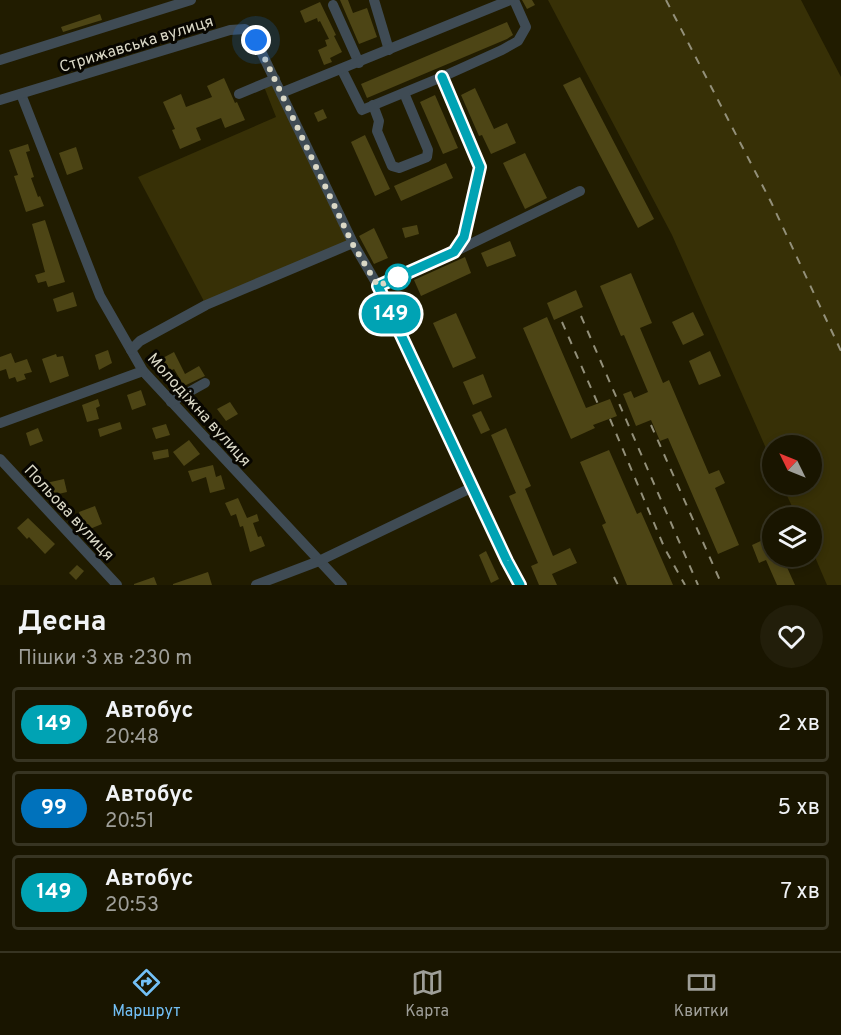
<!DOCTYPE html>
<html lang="uk">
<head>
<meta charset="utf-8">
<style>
	:root { --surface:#191500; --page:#221e0a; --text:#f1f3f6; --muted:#9f9f99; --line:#373422; --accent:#73c0f6 }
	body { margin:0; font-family:Overpass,sans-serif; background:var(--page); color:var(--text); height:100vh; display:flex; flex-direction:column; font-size:22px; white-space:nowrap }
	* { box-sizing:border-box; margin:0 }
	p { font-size:20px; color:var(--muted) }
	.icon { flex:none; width:33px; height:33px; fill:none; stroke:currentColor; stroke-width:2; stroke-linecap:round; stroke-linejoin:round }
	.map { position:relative; height:585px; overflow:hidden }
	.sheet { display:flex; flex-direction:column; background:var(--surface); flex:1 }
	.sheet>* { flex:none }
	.badge { padding:0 12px; border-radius:20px; font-size:21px; line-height:39px }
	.needle { width:39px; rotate:313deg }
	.fabs { position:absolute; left:762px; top:435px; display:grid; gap:12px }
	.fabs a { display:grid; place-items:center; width:60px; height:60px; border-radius:50%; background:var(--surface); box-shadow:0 3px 9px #0003,0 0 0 2px var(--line); font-size:30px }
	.you { position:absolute; width:30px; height:30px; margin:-15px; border:4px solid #fff; border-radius:50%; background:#1a73e8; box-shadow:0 0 0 9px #1a73e833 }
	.map>.badge { position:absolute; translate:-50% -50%; box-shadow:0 0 0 3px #fff }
	.round { display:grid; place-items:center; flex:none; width:63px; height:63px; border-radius:32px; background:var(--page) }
	.summary { display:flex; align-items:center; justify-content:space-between; height:102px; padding:0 18px }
	h1 { font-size:28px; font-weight:700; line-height:45px }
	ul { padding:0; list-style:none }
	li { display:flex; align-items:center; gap:18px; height:75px; margin:0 12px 9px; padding:0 6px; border:3px solid var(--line); border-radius:6px }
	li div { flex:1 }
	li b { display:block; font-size:22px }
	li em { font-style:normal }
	li .badge { min-width:66px; font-weight:700; text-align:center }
	.dock { display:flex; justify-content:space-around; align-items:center; height:84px; border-top:2px solid var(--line); background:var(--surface); font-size:16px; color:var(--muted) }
	.dock a { display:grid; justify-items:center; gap:3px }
	.dock .selected { color:var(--accent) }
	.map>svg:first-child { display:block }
	.green { fill:#373006 }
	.building { fill:#4d4515 }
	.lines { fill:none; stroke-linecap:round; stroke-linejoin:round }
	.minor { stroke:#3f4b54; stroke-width:10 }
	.rail { stroke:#93907a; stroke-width:2; stroke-dasharray:8 8; stroke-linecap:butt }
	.line-casing { stroke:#fff; stroke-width:14 }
	.line { stroke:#00a3b4; stroke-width:9 }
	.walk { stroke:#dad8c6; stroke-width:6; stroke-dasharray:0 10.8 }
	.stop-dot { fill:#fff; stroke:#00a3b4; stroke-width:3 }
	.labels { text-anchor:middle; stroke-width:6; stroke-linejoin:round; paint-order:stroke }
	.street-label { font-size:16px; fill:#dad8c6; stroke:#080600 }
</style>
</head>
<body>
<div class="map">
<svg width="841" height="585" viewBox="0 0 841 585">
	<rect width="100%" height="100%" fill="#211c00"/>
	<g class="green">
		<path d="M548 0H801L841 77V585H827L812 550V518L797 517 782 485 812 484V446H772V462L672 235Z"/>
		<path d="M275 79 353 243 206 305 138 177 276 117 263 84Z"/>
	</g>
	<g class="building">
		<path d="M340 0H348L353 13 367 8 377 37 359 44Z"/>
		<path d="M522 0H532L535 5 527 9Z"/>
		<path d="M320 2 336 35 334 36 342 52 330 58 332 62 324 65 318 50 327 46 325 40 329 39 320 21 318 22 317 18 305 23 300 11Z"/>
		<path d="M100 14 102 20 63 32 61 27Z"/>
		<path d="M507 22 513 35 507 39 367 98 361 84Z"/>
		<path d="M108 48 111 58 104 60 101 50Z"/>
		<path d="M580 77 654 219 638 228 563 85Z"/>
		<path d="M224 78 235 103 237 102 245 120 225 128 221 118 196 128 201 140 180 149 172 130 175 129 163 102 181 94 186 107 212 97 207 86Z"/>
		<path d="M475 88 494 129 507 123 516 143 491 154 482 135 479 136 461 95Z"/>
		<path d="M435 95 458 148 443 154 420 102Z"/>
		<path d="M323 109 327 118 318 122 314 113Z"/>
		<path d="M365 135 390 189 375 196 351 142Z"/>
		<path d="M28 144 30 151 26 152 34 177 31 178 38 197 40 196 44 206 26 212 14 176 18 175 9 150Z"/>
		<path d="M76 147 83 169 67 175 59 153Z"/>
		<path d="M525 153 547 198 525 209 503 163Z"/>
		<path d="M446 163 453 178 401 201 394 186Z"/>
		<path d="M45 220 65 282 48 287 46 281 38 283 35 275 45 272 32 224Z"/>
		<path d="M417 225 419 234 405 238 402 228Z"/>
		<path d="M374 228 388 258 374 264 359 236Z"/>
		<path d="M510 241 516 256 487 267 481 253Z"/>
		<path d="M465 257 471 273 421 296 414 280Z"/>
		<path d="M631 273 652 323 640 328 663 383 669 380 709 474 719 470 725 483 715 488 739 545 718 554 668 438 660 441 651 420 636 426 623 394 631 391 634 398 648 392 624 335 621 336 600 286Z"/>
		<path d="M576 290 583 307 554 320 547 303Z"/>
		<path d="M73 292 77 306 57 312 53 299Z"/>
		<path d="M693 312 704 335 683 345 672 322Z"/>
		<path d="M456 313 476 358 453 368 433 323Z"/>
		<path d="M547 317 586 408 610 399 617 416 593 425 595 428 571 439 523 328Z"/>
		<path d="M108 350 112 363 99 370 95 355Z"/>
		<path d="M710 351 721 376 699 385 689 361Z"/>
		<path d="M174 352 185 374 199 366 205 376 184 386 174 369 170 371 166 363 162 366 159 360Z"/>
		<path d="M11 353 15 363 27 359 32 372 24 374 26 379 17 382 15 377 9 379 6 369 0 371V357Z"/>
		<path d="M56 354 57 357 63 356 69 376 50 383 42 359Z"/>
		<path d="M483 374 492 397 473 405 463 382Z"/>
		<path d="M141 390 146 405 132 410 127 395Z"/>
		<path d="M98 399 100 406 96 408 99 419 87 422 82 405Z"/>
		<path d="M230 402 238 414 226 421 217 409Z"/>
		<path d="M481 411 490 430 481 434 472 415Z"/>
		<path d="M120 422 122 429 100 437 98 429Z"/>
		<path d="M166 424 170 435 156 439 152 428Z"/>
		<path d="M38 428 43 441 30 446 26 433Z"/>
		<path d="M506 428 531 486 525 489 553 556 570 548 577 563 552 574 557 585H539L531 566 538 563 509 496 516 493 491 435Z"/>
		<path d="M189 440 200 454 184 466 173 452Z"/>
		<path d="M168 449 169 457 154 460 152 452Z"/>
		<path d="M609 450 637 514 641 512 673 585H627L602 525 606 523 580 462Z"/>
		<path d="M213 465 216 477 221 475 225 489 210 493 206 477 192 482 188 471Z"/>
		<path d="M64 479 67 492 50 496 46 483Z"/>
		<path d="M238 498 247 518 257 514 259 521 253 523 258 537 261 536 265 546 250 552 243 526 240 527 236 514 231 516 225 503Z"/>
		<path d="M95 506 102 524 85 531 79 512Z"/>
		<path d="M28 518 55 544 45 554 29 537 27 539 17 528Z"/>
		<path d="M772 536V556H782L795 585H777L766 560 759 563 752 545Z"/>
		<path d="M486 551 499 579 491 583 479 555Z"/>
		<path d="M77 565 84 571 76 580 69 573Z"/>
		<path d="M208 572 212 585H173V584Z"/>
		<path d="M154 577 157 585H134V584Z"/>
	</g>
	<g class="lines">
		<g class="minor">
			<path d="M374 0 389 50"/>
			<path d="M333 5 359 63"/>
			<path d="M0 60 191 0"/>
			<path d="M342 70 362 110 442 77 502 50 518 41 526 27 514 0"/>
			<path d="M442 77 480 167 464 237 454 252 378 286 507 561 520 585"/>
			<path d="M281 93 510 0"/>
			<path d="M21 94 100 296 143 371 342 585"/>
			<path d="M239 94 275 79"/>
			<path d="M0 100 230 30 245 29 256 41 353 243 378 286"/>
			<path d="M373 105 379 121 377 131 392 166 399 168 427 157 428 150 404 93"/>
			<path d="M454 252 580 191"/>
			<path d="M131 350 140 341 206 305 353 243"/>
			<path d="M171 402 205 383"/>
			<path d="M0 423 143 371"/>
			<path d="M0 459 117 585"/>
			<path d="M256 585 319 561 473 487"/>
		</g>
		<g class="rail">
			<path d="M666 0 771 202 841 351"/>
			<path d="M581 316 698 585"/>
			<path d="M562 322 598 404"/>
			<path d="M610 419 665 549 685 585"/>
			<path d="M651 425 722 585"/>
			<path d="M614 577 618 585"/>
		</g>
	</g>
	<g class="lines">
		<g class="line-casing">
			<path id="line" d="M442 77 480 167 464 237 454 252 378 286 507 561 520 585"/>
		</g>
		<use href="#line" class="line"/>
		<path class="walk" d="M256 40 352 243 378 286 398 277"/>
	</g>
	<circle class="stop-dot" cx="398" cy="277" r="12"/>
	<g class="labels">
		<g class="street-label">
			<text transform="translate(136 43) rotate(-17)" y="6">Стрижавська вулиця</text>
			<text transform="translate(200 409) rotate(48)" y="6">Молодіжна вулиця</text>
			<text transform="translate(70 512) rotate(47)" y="6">Польова вулиця</text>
		</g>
	</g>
</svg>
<div class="fabs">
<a><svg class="needle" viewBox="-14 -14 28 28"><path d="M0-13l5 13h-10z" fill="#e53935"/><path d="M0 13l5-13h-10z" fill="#9f9f99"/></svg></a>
<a><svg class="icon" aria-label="layers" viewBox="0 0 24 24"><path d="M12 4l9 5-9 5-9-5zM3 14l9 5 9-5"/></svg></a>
</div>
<div class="you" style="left:256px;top:40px"></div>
<b class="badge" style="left:391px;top:314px;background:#00a3b4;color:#fff">149</b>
</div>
<section class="sheet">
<div class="summary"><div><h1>Десна</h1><p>Пішки · 3 хв · 230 m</p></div><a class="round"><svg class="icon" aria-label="heart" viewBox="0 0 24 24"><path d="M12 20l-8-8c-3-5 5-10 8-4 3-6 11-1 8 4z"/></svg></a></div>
<ul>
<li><span class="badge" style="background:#00a3b4;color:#fff">149</span><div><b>Автобус</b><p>20:48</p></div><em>2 хв</em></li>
<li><span class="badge" style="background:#0072bc;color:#fff">99</span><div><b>Автобус</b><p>20:51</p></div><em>5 хв</em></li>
<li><span class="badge" style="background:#00a3b4;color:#fff">149</span><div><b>Автобус</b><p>20:53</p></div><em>7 хв</em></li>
</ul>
</section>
<nav class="dock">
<a class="selected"><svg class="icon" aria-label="directions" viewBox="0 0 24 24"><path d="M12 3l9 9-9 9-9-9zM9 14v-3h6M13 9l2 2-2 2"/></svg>Маршрут</a>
<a><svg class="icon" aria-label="map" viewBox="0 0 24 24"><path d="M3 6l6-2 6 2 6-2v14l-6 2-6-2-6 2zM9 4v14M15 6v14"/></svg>Карта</a>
<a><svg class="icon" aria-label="tickets" viewBox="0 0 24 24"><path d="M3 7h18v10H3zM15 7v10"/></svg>Квитки</a>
</nav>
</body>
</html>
